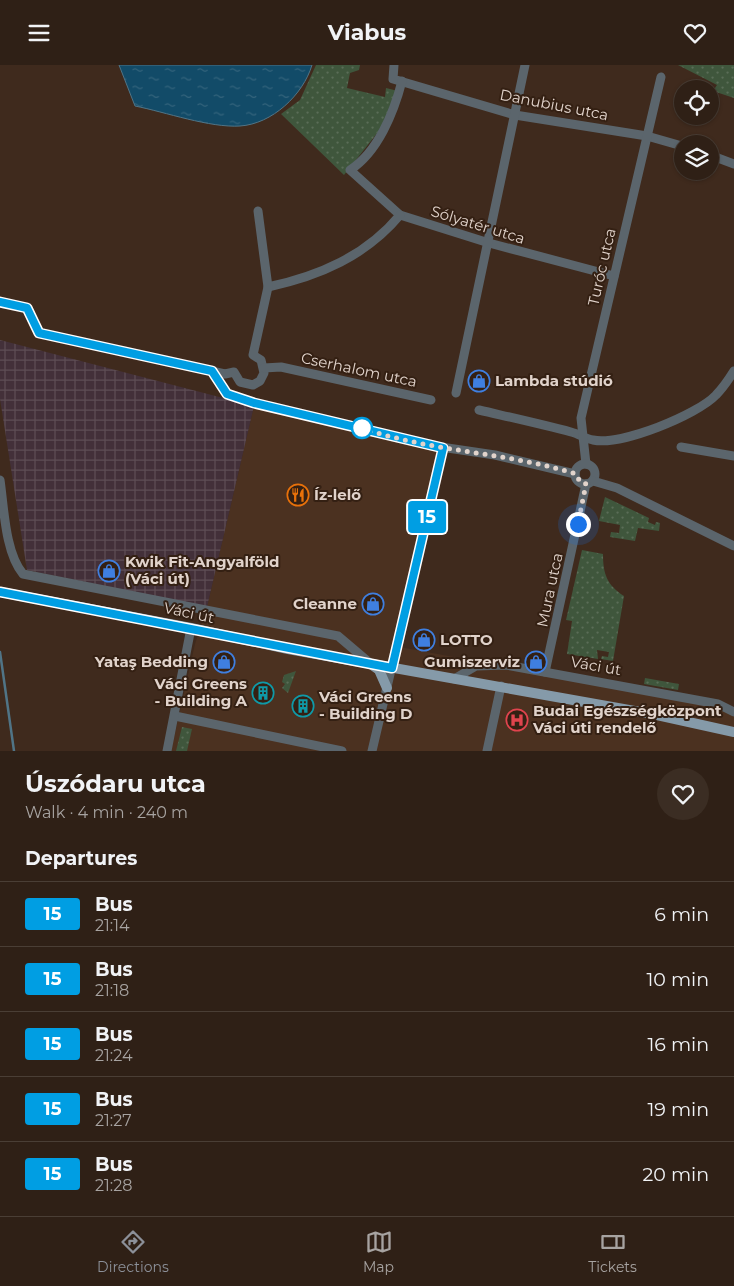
<!DOCTYPE html>
<html lang="en">
<head>
<meta charset="utf-8">
<style>
	:root { --surface:#2f2016; --page:#3b2d23; --text:#f1f3f6; --muted:#a7a3a1; --line:#4a3e35; --accent:#8c9099 }
	body { margin:0; font-family:Montserrat,sans-serif; background:var(--page); color:var(--text); height:100vh; display:flex; flex-direction:column; font-size:19px; white-space:nowrap }
	* { box-sizing:border-box; margin:0 }
	p { font-size:16px; color:var(--muted) }
	.icon { flex:none; width:28px; height:28px; fill:none; stroke:currentColor; stroke-width:2; stroke-linecap:round; stroke-linejoin:round }
	.map { position:relative; height:686px; overflow:hidden }
	.sheet { display:flex; flex-direction:column; background:var(--surface); flex:1 }
	.sheet>* { flex:none }
	.badge { padding:0 10px; border-radius:4px; font-size:18px; line-height:32px }
	.fabs { position:absolute; left:674px; top:15px; display:grid; gap:10px }
	.fabs a { display:grid; place-items:center; width:45px; height:45px; border-radius:50%; background:var(--surface); box-shadow:0 1px 4px #0004,0 0 0 1px var(--line); font-size:25px }
	.you { position:absolute; width:25px; height:25px; margin:-12px; border:4px solid #fff; border-radius:50%; background:#1a73e8; box-shadow:0 0 0 8px #1a73e833 }
	.map>.badge { position:absolute; translate:-50% -50%; box-shadow:0 0 0 2px #fff }
	h2 { padding:0 25px; font-size:19px; line-height:45px }
	.round { display:grid; place-items:center; flex:none; width:52px; height:52px; border-radius:26px; background:var(--page) }
	.overview { display:flex; align-items:center; justify-content:space-between; height:85px; padding:0 25px }
	h1 { font-size:24px; font-weight:700; line-height:38px }
	ul { padding:0; list-style:none }
	li { display:flex; align-items:center; gap:15px; height:65px; padding:0 25px; border-top:1px solid var(--line) }
	li div { flex:1 }
	li b { display:block; font-size:19px }
	li em { font-style:normal }
	li .badge { min-width:55px; font-weight:700; text-align:center }
	header { display:flex; justify-content:space-between; align-items:center; height:65px; padding:0 25px; background:var(--surface); font-size:22px; font-weight:700 }
	.tab-bar { display:flex; justify-content:space-around; align-items:center; height:70px; border-top:1px solid var(--line); background:var(--surface); font-size:14px; color:var(--muted) }
	.tab-bar a { display:grid; justify-items:center; gap:2px }
	.tab-bar .current { color:var(--accent) }
	.map>svg:first-child { display:block }
	.built { fill:#4b3120 }
	.industrial { fill:url(#industrial-grid) }
	.grass { fill:url(#grass-dots) }
	.water { fill:url(#water-ripples); stroke:#507486 }
	.lines { fill:none; stroke-linecap:round; stroke-linejoin:round }
	.stream { stroke:#507486; stroke-width:2.5 }
	.minor { stroke:#5b656c; stroke-width:9 }
	.major { stroke:#859aa9; stroke-width:10 }
	.line-casing { stroke:#fff; stroke-width:11 }
	.line { stroke:#009ee3; stroke-width:8 }
	.walk { stroke:#e1d3cb; stroke-width:5; stroke-dasharray:0 9 }
	.stop-dot { fill:#fff; stroke:#009ee3; stroke-width:2.5 }
	.labels { text-anchor:middle; stroke-width:4; stroke-linejoin:round; paint-order:stroke }
	.street-label { font-size:15px; fill:#e1d3cb; stroke:#342013 }
	.poi-label { font-size:15px; font-weight:bold; fill:#e1d3cb; stroke:#342013; text-anchor:start }
</style>
</head>
<body>
<header><svg class="icon" aria-label="menu" viewBox="0 0 24 24"><path d="M4 6h16M4 12h16M4 18h16"/></svg>Viabus<svg class="icon" aria-label="heart" viewBox="0 0 24 24"><path d="M12 20l-8-8c-3-5 5-10 8-4 3-6 11-1 8 4z"/></svg></header>
<div class="map">
<svg width="734" height="686" viewBox="0 0 734 686">
	<defs>
		<pattern id="industrial-grid" width="8" height="8" patternUnits="userSpaceOnUse" patternTransform="scale(1.25)"><rect width="8" height="8" fill="#433039"/><path d="M0 4h8M4 0v8" fill="none" stroke="#5e4d54"/></pattern>
		<pattern id="grass-dots" width="8" height="8" patternUnits="userSpaceOnUse" patternTransform="scale(1.25)"><rect width="8" height="8" fill="#3f563c"/><path d="M2 2h.1M6 6h.1" fill="none" stroke="#5a6d57" stroke-width="1.8" stroke-linecap="round"/></pattern>
		<pattern id="water-ripples" width="26" height="14" patternUnits="userSpaceOnUse" patternTransform="scale(1.25)"><rect width="26" height="14" fill="#124b68"/><path d="M2 4q2-2 4 0t4 0M15 11q2-2 4 0t4 0" fill="none" stroke="#34647c"/></pattern>
	</defs>
	<rect width="100%" height="100%" fill="#3f2a1d"/>
	<path class="built" d="M254 341 433 384 438 389 394 581 734 643V686H171L195 579 207 542Z"/>
	<path class="industrial" d="M0 275 254 341 207 542 27 505 0 334Z"/>
	<g class="grass">
		<path d="M316 0H360L359 5 350 8 347 23 385 32 386 23 398 26 382 62 344 110 281 49 300 35Z"/>
		<path d="M678 0H734V33L713 26 717 20Z"/>
		<path d="M605 432 649 453 648 457 655 460 656 457 660 458 659 466 638 463 635 476 610 472 611 467 619 468 620 460 599 456Z"/>
		<path d="M582 485 603 489C603 509 607 520 624 531L613 596 601 594 602 591 608 592 609 587 597 585 598 594 567 589 572 556 566 555Z"/>
		<path d="M296 606 288 628 282 623 285 619 282 617 284 610Z"/>
		<path d="M645 613 679 619 678 625 644 619Z"/>
		<path d="M182 662 192 664 187 686H176Z"/>
	</g>
	<path class="water" d="M119 0H312C303 30 272 59 240 61 210 63 165 47 135 41Z"/>
	<g class="lines">
		<path class="stream" d="M0 587 14 686"/>
		<g class="minor">
			<path d="M394 0 393 14 515 50 647 71 682 81"/>
			<path d="M402 16C394 47 378 87 350 105L400 150 489 178 614 211"/>
			<path d="M710 90 734 99"/>
			<path d="M268 222C319 211 366 191 400 150"/>
			<path d="M0 237 27 243 39 268 225 309 234 307 240 317 253 320 260 316 264 308 261 295 253 290 268 222 258 146"/>
			<path d="M264 303 281 302 431 335"/>
			<path d="M212 306 227 329 254 338 434 381 495 390 575 409"/>
			<path d="M456 328 525 0"/>
			<path d="M479 345C509 352 541 359 571 367 579 369 586 374 593 375 621 381 697 350 716 330 723 323 729 314 734 306"/>
			<path d="M681 382 734 391"/>
			<path d="M586 399 581 353 661 12"/>
			<circle cx="585" cy="409" r="10"/>
			<path d="M0 415C4 442 5 488 23 509L338 571 371 599"/>
			<path d="M593 416 617 423 734 481"/>
			<path d="M545 607 586 419"/>
			<path d="M454 614 476 601 506 600 718 639 734 647"/>
			<path d="M175 651 342 686"/>
			<path d="M167 686 191 563"/>
			<path d="M372 686 443 383"/>
			<path d="M487 686 501 621"/>
		</g>
		<g class="major">
			<path d="M0 527 191 563 288 584 657 650 734 667"/>
			<path d="M372 600 379 605 387 623"/>
		</g>
	</g>
	<g class="lines">
		<g class="line-casing">
			<path id="line" d="M0 237 27 243 39 268 212 306 227 329 254 338 443 383 392 603 0 527"/>
		</g>
		<use href="#line" class="line"/>
		<path class="walk" d="M362 363C431 387 506 387 576 409L580 417 586 419 578 459"/>
	</g>
	<defs>
		<g id="shop-ring" transform="scale(1.125)"><circle r="9.5" fill="#342013" stroke="#3f7fe0" stroke-width="1.5"/><path d="M-5-2.5h2.3a2.7 3.5 0 0 1 5.4 0H5L5.5 6h-11ZM-1.5-2.5h3a1.5 2.3 0 0 0-3 0Z" fill="#3f7fe0"/></g>
		<g id="restaurant-ring" transform="scale(1.125)"><circle r="9.5" fill="#342013" stroke="#e8710a" stroke-width="1.5"/><path d="M-5-6h1v4h1v-4h1v4h1v-4h1v5L-1.5 .5V6h-2V.5L-5-1ZM5-6V6H3V1.5H1.5Q1.5-4 5-6Z" fill="#e8710a"/></g>
		<g id="building-ring" transform="scale(1.125)"><circle r="9.5" fill="#342013" stroke="#0f9aa8" stroke-width="1.5"/><path d="M-4-6H4V6H1V3H-1V6H-4ZM-2.5-4.3h1.7v1.8h-1.7ZM.8-4.3h1.7v1.8H.8ZM-2.5-1h1.7V.8h-1.7ZM.8-1h1.7V.8H.8Z" fill="#0f9aa8"/></g>
		<g id="hospital-ring" transform="scale(1.125)"><circle r="9.5" fill="#342013" stroke="#e0444e" stroke-width="1.5"/><path d="M-5-5h3v3.5h4V-5h3V5h-3V1.5h-4V5h-3Z" fill="#e0444e"/></g>
	</defs>
	<g fill-rule="evenodd">
		<use href="#shop-ring" x="479" y="316"/>
		<use href="#restaurant-ring" x="298" y="430"/>
		<use href="#shop-ring" x="109" y="506"/>
		<use href="#shop-ring" x="373" y="539"/>
		<use href="#shop-ring" x="424" y="575"/>
		<use href="#shop-ring" x="224" y="597"/>
		<use href="#shop-ring" x="536" y="597"/>
		<use href="#building-ring" x="263" y="628"/>
		<use href="#building-ring" x="303" y="641"/>
		<use href="#hospital-ring" x="517" y="655"/>
	</g>
	<circle class="stop-dot" cx="362" cy="363" r="10"/>
	<g class="labels">
		<g class="street-label">
			<text transform="translate(554 40) rotate(11)" y="5">Danubius utca</text>
			<text transform="translate(478 160) rotate(17)" y="5">Sólyatér utca</text>
			<text transform="translate(602 202) rotate(-77)" y="5">Turóc utca</text>
			<text transform="translate(359 305) rotate(12)" y="5">Cserhalom utca</text>
			<text transform="translate(550 525) rotate(-78)" y="5">Mura utca</text>
			<text transform="translate(189 548) rotate(12)" y="5">Váci út</text>
			<text transform="translate(596 601) rotate(10)" y="5">Váci út</text>
		</g>
		<g class="poi-label">
			<text x="495" y="321">Lambda stúdió</text>
			<text x="314" y="435">Íz-lelő</text>
			<text x="125" y="502">Kwik Fit-Angyalföld<tspan x="125" dy="17">(Váci út)</tspan></text>
			<text x="357" y="544" text-anchor="end">Cleanne</text>
			<text x="440" y="580">LOTTO</text>
			<text x="208" y="602" text-anchor="end">Yataş Bedding</text>
			<text x="520" y="602" text-anchor="end">Gumiszerviz</text>
			<text x="247" y="624" text-anchor="end">Váci Greens<tspan x="247" dy="17">- Building A</tspan></text>
			<text x="319" y="637">Váci Greens<tspan x="319" dy="17">- Building D</tspan></text>
			<text x="533" y="651">Budai Egészségközpont<tspan x="533" dy="17">Váci úti rendelő</tspan></text>
		</g>
	</g>
</svg>
<div class="fabs">
<a><svg class="icon" aria-label="locate" viewBox="0 0 24 24"><circle cx="12" cy="12" r="6"/><path d="M12 2v4M12 18v4M2 12h4M18 12h4"/></svg></a>
<a><svg class="icon" aria-label="layers" viewBox="0 0 24 24"><path d="M12 4l9 5-9 5-9-5zM3 14l9 5 9-5"/></svg></a>
</div>
<div class="you" style="left:578px;top:459px"></div>
<b class="badge" style="left:427px;top:452px;background:#009ee3;color:#fff">15</b>
</div>
<section class="sheet">
<div class="overview"><div><h1>Úszódaru utca</h1><p>Walk · 4 min · 240 m</p></div><a class="round"><svg class="icon" aria-label="heart" viewBox="0 0 24 24"><path d="M12 20l-8-8c-3-5 5-10 8-4 3-6 11-1 8 4z"/></svg></a></div>
<h2>Departures</h2>
<ul>
<li><span class="badge" style="background:#009ee3;color:#fff">15</span><div><b>Bus</b><p>21:14</p></div><em>6 min</em></li>
<li><span class="badge" style="background:#009ee3;color:#fff">15</span><div><b>Bus</b><p>21:18</p></div><em>10 min</em></li>
<li><span class="badge" style="background:#009ee3;color:#fff">15</span><div><b>Bus</b><p>21:24</p></div><em>16 min</em></li>
<li><span class="badge" style="background:#009ee3;color:#fff">15</span><div><b>Bus</b><p>21:27</p></div><em>19 min</em></li>
<li><span class="badge" style="background:#009ee3;color:#fff">15</span><div><b>Bus</b><p>21:28</p></div><em>20 min</em></li>
</ul>
</section>
<nav class="tab-bar">
<a class="current"><svg class="icon" aria-label="directions" viewBox="0 0 24 24"><path d="M12 3l9 9-9 9-9-9zM9 14v-3h6M13 9l2 2-2 2"/></svg>Directions</a>
<a><svg class="icon" aria-label="map" viewBox="0 0 24 24"><path d="M3 6l6-2 6 2 6-2v14l-6 2-6-2-6 2zM9 4v14M15 6v14"/></svg>Map</a>
<a><svg class="icon" aria-label="tickets" viewBox="0 0 24 24"><path d="M3 7h18v10H3zM15 7v10"/></svg>Tickets</a>
</nav>
</body>
</html>
